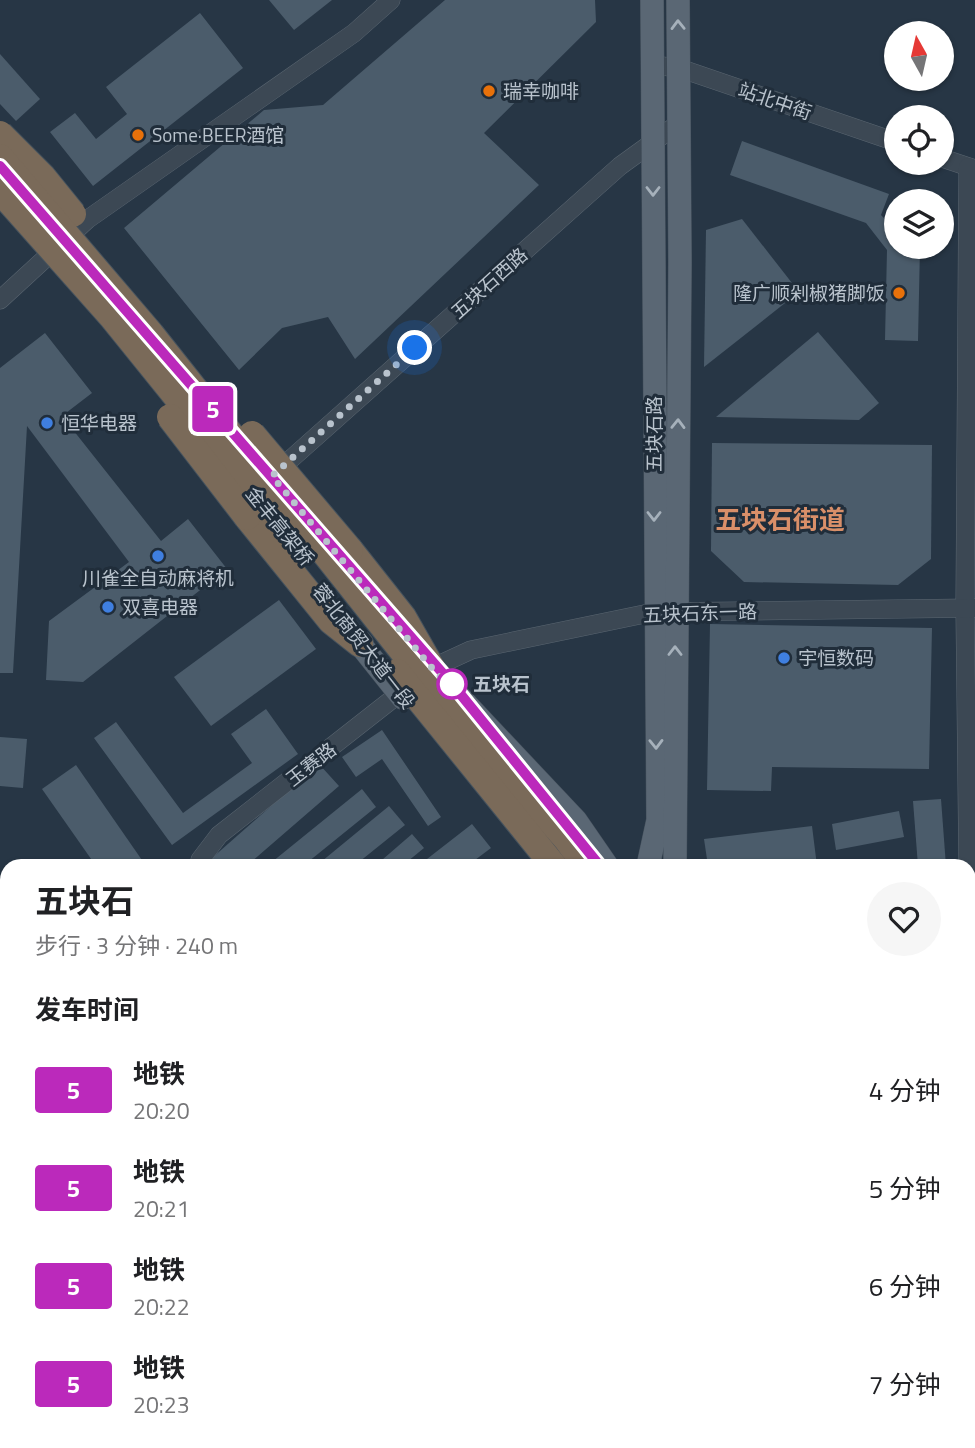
<!DOCTYPE html>
<html lang="zh">
<head>
<meta charset="utf-8">
<style>
	:root { --surface:#fff; --page:#f6f6f6; --text:#202124; --muted:#757577 }
	body { margin:0; font-family:"Titillium Web","Noto Sans SC",sans-serif; background:var(--page); color:var(--text); height:100vh; display:flex; flex-direction:column; font-size:26px; white-space:nowrap }
	* { box-sizing:border-box; margin:0 }
	p { font-size:23px; color:var(--muted) }
	.icon { flex:none; width:38px; height:38px; fill:none; stroke:currentColor; stroke-width:2; stroke-linecap:round; stroke-linejoin:round }
	.map { position:relative; flex:1; overflow:hidden }
	.details { position:absolute; left:0px; top:859px; width:976px; height:590px; display:flex; flex-direction:column; background:var(--surface); border-radius:21px 21px 0 0; box-shadow:0 2px 5px #0004 }
	.details>* { flex:none }
	.badge { padding:0 14px; border-radius:5px; font-size:24px; line-height:46px }
	.needle { width:46px; rotate:352deg }
	.buttons { position:absolute; left:884px; top:21px; display:grid; gap:14px }
	.buttons a { display:grid; place-items:center; width:70px; height:70px; border-radius:50%; background:var(--surface); box-shadow:0 2px 5px #0004; font-size:35px }
	.you { position:absolute; width:35px; height:35px; margin:-18px; border:5px solid #fff; border-radius:50%; background:#1a73e8; box-shadow:0 0 0 10px #1a73e833 }
	.map>.badge { position:absolute; translate:-50% -50%; box-shadow:0 0 0 4px #fff }
	h2 { padding:0 35px; font-size:26px; line-height:63px }
	.round { display:grid; place-items:center; flex:none; width:74px; height:74px; border-radius:37px; background:var(--page) }
	.overview { display:flex; align-items:center; justify-content:space-between; height:119px; padding:0 35px }
	h1 { font-size:33px; font-weight:700; line-height:52px }
	ul { padding:0; list-style:none }
	li { display:flex; align-items:center; gap:21px; height:98px; padding:0 35px }
	li div { flex:1 }
	li b { display:block; font-size:26px }
	li em { font-style:normal }
	li .badge { min-width:77px; font-weight:700; text-align:center }
	.map>svg:first-child { display:block }
	.building { fill:#4b5c6b }
	.lines { fill:none; stroke-linecap:round; stroke-linejoin:round }
	.minor-casing { stroke:#5a6671; stroke-width:19 }
	.major-casing { stroke:#45515d; stroke-width:24 }
	.highway-casing { stroke:#46535e; stroke-width:28 }
	.minor { stroke:#3c4854; stroke-width:18 }
	.major { stroke:#5a6774; stroke-width:23 }
	.highway { stroke:#7a6a59; stroke-width:26 }
	.highway-bridge-casing { stroke:#46535e; stroke-width:28; stroke-linecap:butt }
	.highway-bridge { stroke:#7a6a59; stroke-width:26 }
	.oneway { stroke:#a6b1bb }
	.line-casing { stroke:#fff; stroke-width:16 }
	.line { stroke:#bb29bb; stroke-width:10 }
	.walk { stroke:#b9c3cd; stroke-width:7; stroke-dasharray:0 12.6 }
	.food-dot { fill:#e8710a; stroke:#202d3a; stroke-width:2.5 }
	.shop-dot { fill:#3f7fe0; stroke:#202d3a; stroke-width:2.5 }
	.stop-dot { fill:#fff; stroke:#bb29bb; stroke-width:3.5 }
	.labels { text-anchor:middle; stroke-width:6; stroke-linejoin:round; paint-order:stroke }
	.poi-label { font-size:19px; fill:#b9c3cd; stroke:#202d3a; text-anchor:start }
	.street-label { font-size:19px; fill:#b9c3cd; stroke:#202d3a }
	.stop-label { font-size:19px; font-weight:bold; fill:#b9c3cd; stroke:#202d3a; text-anchor:start }
	.district-label { font-size:26px; font-weight:bold; fill:#d98f69; stroke:#202d3a }
</style>
</head>
<body>
<div class="map">
<svg width="975" height="1448" viewBox="0 0 975 1448">
	<rect width="100%" height="100%" fill="#273645"/>
	<g class="building">
		<path d="M269 0H332L294 30Z"/>
		<path d="M445 0H595L596 22 484 133 539 185 355 359 328 317 282 328 239 370 124 228 264 110 323 105Z"/>
		<path d="M200 13 243 68 93 186 50 132 75 113 96 139 127 114 106 87Z"/>
		<path d="M0 54 40 99 16 121 0 104Z"/>
		<path d="M742 141 889 194 881 215 896 231V247H920L918 341 885 340 887 250 866 223 730 175Z"/>
		<path d="M742 219 799 292 704 367 706 230Z"/>
		<path d="M818 332 879 403 859 420 716 417Z"/>
		<path d="M45 333 92 393 62 416 161 541 188 519 227 569 83 682 46 680 49 621 129 562 27 426 13 673H0V368Z"/>
		<path d="M712 443 932 445 931 559 898 585 744 582 711 551Z"/>
		<path d="M279 600 316 649 211 726 174 677Z"/>
		<path d="M710 624 932 628 929 769 772 767 771 791 707 790Z"/>
		<path d="M266 709 298 754 172 845 94 738 116 722 183 813 252 763 231 734Z"/>
		<path d="M382 730 441 817 428 826 382 759 356 777 342 757Z"/>
		<path d="M0 737 27 739 23 788 0 786Z"/>
		<path d="M319 764 339 786 251 862 252 866H213L212 858Z"/>
		<path d="M76 765 144 863 139 866H96L42 789Z"/>
		<path d="M362 789 376 807 303 866H267Z"/>
		<path d="M941 799 946 866H918L913 801Z"/>
		<path d="M389 806 405 825 354 866H316Z"/>
		<path d="M899 811 904 837 836 850 832 824Z"/>
		<path d="M472 824 491 848 467 866H418Z"/>
		<path d="M812 826 817 866H708L704 839Z"/>
		<path d="M412 834 424 848 402 866H375Z"/>
		<path d="M0 879 7 880V929L0 928Z"/>
		<path d="M0 1034H7V1073L0 1074Z"/>
		<path d="M0 1150 7 1151V1179H0Z"/>
		<path d="M970 1199H975V1271L970 1272Z"/>
		<path d="M975 1347V1375L970 1376V1348Z"/>
		<path d="M970 1414H975V1448H827L826 1442H970Z"/>
		<path d="M305 1442H381V1444L351 1448H306Z"/>
		<path d="M412 1442H498L499 1448H413Z"/>
		<path d="M545 1442H632V1444L545 1448Z"/>
	</g>
	<g class="lines">
		<g class="minor-casing">
			<g id="minor">
				<path d="M653 65 679 68 896 142"/>
				<path d="M942 158 975 169"/>
				<path d="M968 167 965 608 968 866"/>
				<path d="M0 300 88 219 354 33 391 0"/>
				<path d="M273 475 620 166 678 124"/>
				<path d="M199 866 200 860 219 835 432 668 471 650 654 612 975 608"/>
				<path d="M970 886 975 915"/>
				<path d="M970 1076 975 1074"/>
				<path d="M0 1085H7"/>
				<path d="M271 1442V1448"/>
			</g>
		</g>
		<g class="major-casing">
			<g id="major">
				<path d="M233 479 281 540"/>
				<path d="M348 629 403 698"/>
				<path d="M431 667 576 821 607 866"/>
				<path d="M648 866 658 820 652 0"/>
				<path d="M675 866 680 262 678 0"/>
				<path d="M752 1442 754 1448"/>
			</g>
		</g>
		<g class="highway-casing">
			<g id="highway">
				<path d="M247 517 331 621 360 644"/>
				<path d="M350 550 403 617 432 668"/>
				<path d="M792 1442 794 1448"/>
			</g>
		</g>
		<use href="#minor" class="minor"/>
		<use href="#major" class="major"/>
		<use href="#highway" class="highway"/>
		<g class="highway-bridge-casing">
			<g id="highway-bridge">
				<path d="M0 134 43 177 73 214"/>
				<path d="M0 157 151 334 419 672 567 840 586 866"/>
				<path d="M0 191 112 317 251 489"/>
				<path d="M170 417 247 517"/>
				<path d="M252 434 350 550"/>
				<path d="M397 672 554 866"/>
			</g>
		</g>
		<use href="#highway-bridge" class="highway-bridge"/>
	</g>
	<defs><path id="oneway-chevron" d="M-2-3.5L2.5 0L-2 3.5" fill="none" stroke-width="1.6" stroke-linecap="round" stroke-linejoin="round" transform="scale(1.75)"/></defs>
	<g class="oneway">
		<use href="#oneway-chevron" transform="translate(678 25) rotate(-91)"/>
		<use href="#oneway-chevron" transform="translate(653 191) rotate(90)"/>
		<use href="#oneway-chevron" transform="translate(678 424) rotate(-89)"/>
		<use href="#oneway-chevron" transform="translate(654 516) rotate(90)"/>
		<use href="#oneway-chevron" transform="translate(675 651) rotate(-90)"/>
		<use href="#oneway-chevron" transform="translate(656 744) rotate(89)"/>
	</g>
	<g class="lines">
		<g class="line-casing">
			<path id="line" d="M0 166 453 685 600 866"/>
		</g>
		<use href="#line" class="line"/>
		<path class="walk" d="M415 348 272 476 432 668 450 687 452 684"/>
	</g>
	<g class="food-dot">
		<circle cx="489" cy="91" r="7"/>
		<circle cx="138" cy="135" r="7"/>
		<circle cx="899" cy="293" r="7"/>
	</g>
	<g class="shop-dot">
		<circle cx="47" cy="423" r="7"/>
		<circle cx="158" cy="556" r="7"/>
		<circle cx="108" cy="607" r="7"/>
		<circle cx="784" cy="658" r="7"/>
	</g>
	<circle class="stop-dot" cx="452" cy="684" r="14"/>
	<g class="labels">
		<g class="poi-label">
			<text x="503" y="98">瑞幸咖啡</text>
			<text x="152" y="142">Some·BEER酒馆</text>
			<text x="885" y="300" text-anchor="end">隆广顺剁椒猪脚饭</text>
			<text x="61" y="430">恒华电器</text>
			<text x="158" y="585" text-anchor="middle">川雀全自动麻将机</text>
			<text x="122" y="614">双喜电器</text>
			<text x="798" y="665">宇恒数码</text>
		</g>
		<g class="street-label">
			<text transform="translate(775 101) rotate(19)" y="7">站北中街</text>
			<text transform="translate(489 283) rotate(-42)" y="7">五块石西路</text>
			<text transform="translate(654 434) rotate(-90)" y="7">五块石路</text>
			<text transform="translate(280 526) rotate(51)" y="7">金丰高架桥</text>
			<text transform="translate(700 613) rotate(-2)" y="7">五块石东一路</text>
			<text transform="translate(364 646) rotate(52)" y="7">蓉北商贸大道一段</text>
			<text transform="translate(311 764) rotate(-38)" y="7">玉赛路</text>
		</g>
		<g class="stop-label">
			<text x="473" y="691">五块石</text>
		</g>
		<g class="district-label">
			<text x="780" y="529">五块石街道</text>
		</g>
	</g>
</svg>
<div class="buttons">
<a><svg class="needle" viewBox="-14 -14 28 28"><path d="M0-13l5 13h-10z" fill="#e53935"/><path d="M0 13l5-13h-10z" fill="#757577"/></svg></a>
<a><svg class="icon" aria-label="locate" viewBox="0 0 24 24"><circle cx="12" cy="12" r="6"/><path d="M12 2v4M12 18v4M2 12h4M18 12h4"/></svg></a>
<a><svg class="icon" aria-label="layers" viewBox="0 0 24 24"><path d="M12 4l9 5-9 5-9-5zM3 14l9 5 9-5"/></svg></a>
</div>
<div class="you" style="left:415px;top:348px"></div>
<b class="badge" style="left:213px;top:409px;background:#bb29bb;color:#fff">5</b>
<section class="details">
<div class="overview"><div><h1>五块石</h1><p>步行 · 3 分钟 · 240 m</p></div><a class="round"><svg class="icon" aria-label="heart" viewBox="0 0 24 24"><path d="M12 20l-8-8c-3-5 5-10 8-4 3-6 11-1 8 4z"/></svg></a></div>
<h2>发车时间</h2>
<ul>
<li><span class="badge" style="background:#bb29bb;color:#fff">5</span><div><b>地铁</b><p>20:20</p></div><em>4 分钟</em></li>
<li><span class="badge" style="background:#bb29bb;color:#fff">5</span><div><b>地铁</b><p>20:21</p></div><em>5 分钟</em></li>
<li><span class="badge" style="background:#bb29bb;color:#fff">5</span><div><b>地铁</b><p>20:22</p></div><em>6 分钟</em></li>
<li><span class="badge" style="background:#bb29bb;color:#fff">5</span><div><b>地铁</b><p>20:23</p></div><em>7 分钟</em></li>
</ul>
</section>
</div>
</body>
</html>
